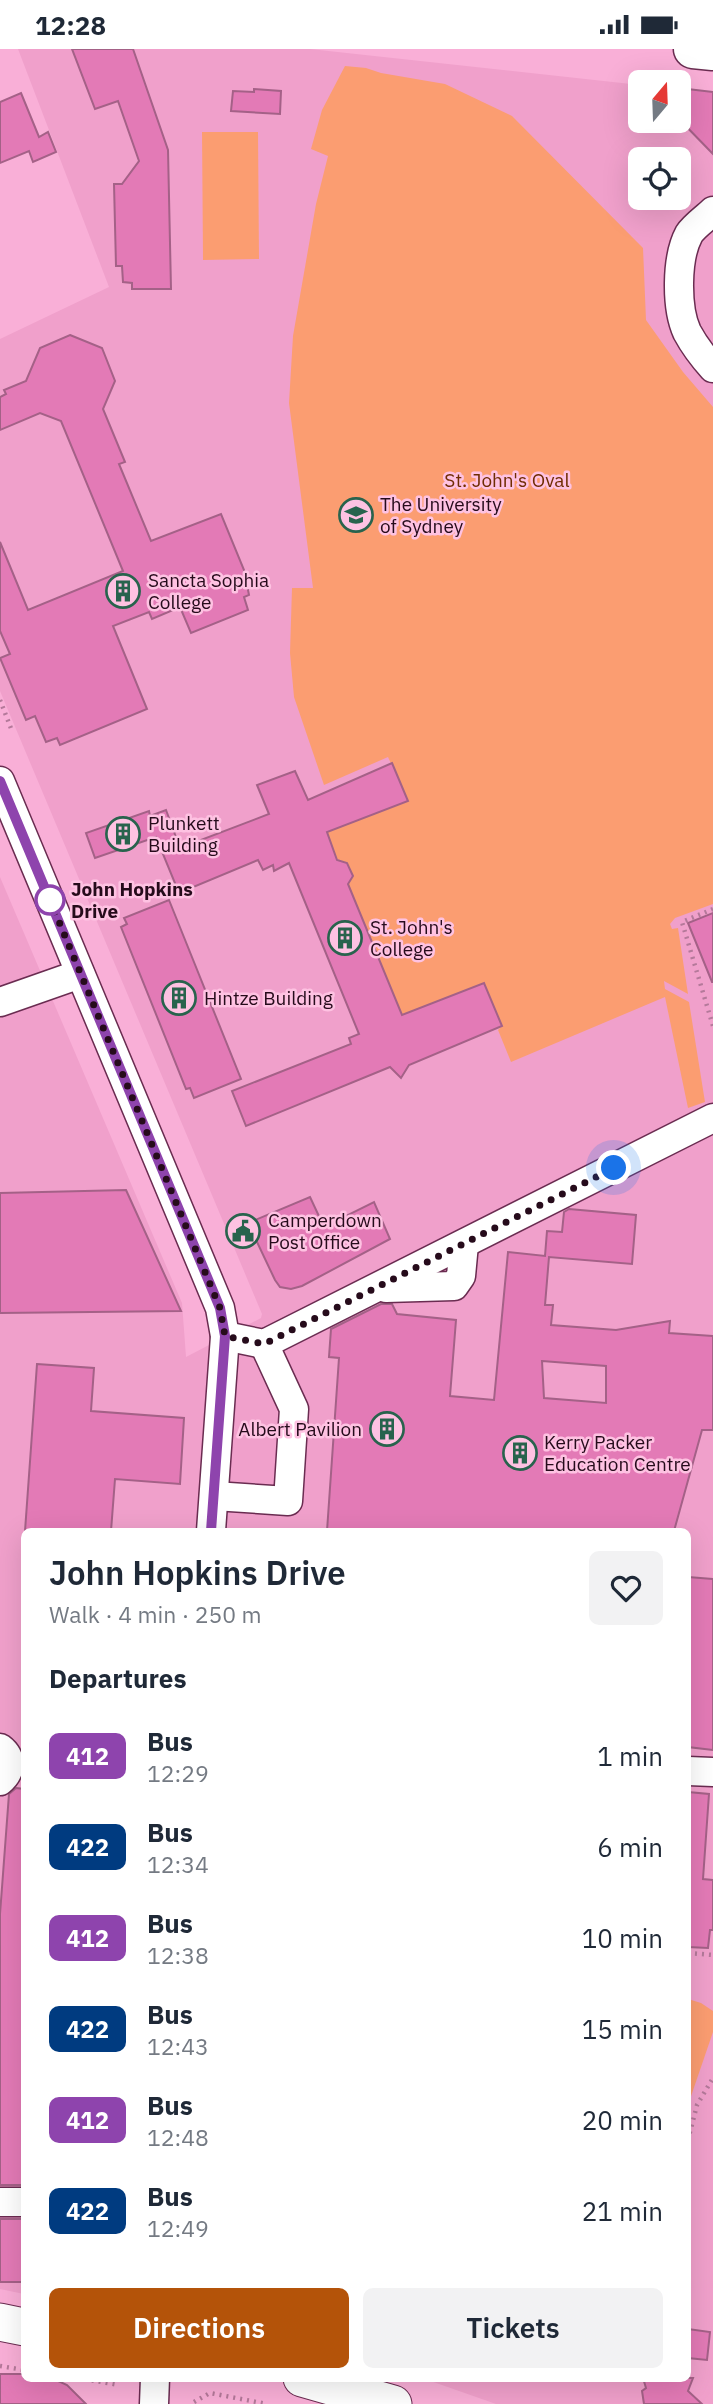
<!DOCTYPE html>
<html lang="en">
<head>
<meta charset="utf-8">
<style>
	:root { --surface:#fff; --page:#f2f2f3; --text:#1f2937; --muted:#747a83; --accent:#b45309 }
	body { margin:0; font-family:"IBM Plex Sans",sans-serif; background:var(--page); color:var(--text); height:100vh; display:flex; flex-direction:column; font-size:26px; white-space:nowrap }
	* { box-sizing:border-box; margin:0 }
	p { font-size:23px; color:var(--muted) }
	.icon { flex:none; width:38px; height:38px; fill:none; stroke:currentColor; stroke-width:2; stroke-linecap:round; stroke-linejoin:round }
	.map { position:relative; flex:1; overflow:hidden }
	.drawer { position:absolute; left:21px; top:1479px; width:670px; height:854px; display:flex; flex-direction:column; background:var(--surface); border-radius:10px; box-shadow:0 7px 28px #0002 }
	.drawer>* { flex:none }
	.badge { padding:0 14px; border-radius:10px; font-size:24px; line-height:46px }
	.needle { width:46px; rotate:19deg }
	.tools { position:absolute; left:628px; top:21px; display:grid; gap:14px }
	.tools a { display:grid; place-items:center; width:63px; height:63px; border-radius:10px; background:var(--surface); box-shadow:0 7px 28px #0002; font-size:35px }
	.you { position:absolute; width:35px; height:35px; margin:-18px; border:5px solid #fff; border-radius:50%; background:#1a73e8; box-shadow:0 0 0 10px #1a73e833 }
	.map>.badge { position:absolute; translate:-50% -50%; box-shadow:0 0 0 4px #fff }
	h2 { padding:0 28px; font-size:26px; line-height:63px }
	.round { display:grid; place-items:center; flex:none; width:74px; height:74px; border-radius:10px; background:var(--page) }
	.headline { display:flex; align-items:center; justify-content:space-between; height:119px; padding:0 28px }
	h1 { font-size:33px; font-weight:600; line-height:52px }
	.button { display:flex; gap:14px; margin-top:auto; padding:14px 28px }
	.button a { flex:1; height:80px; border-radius:10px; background:var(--accent); color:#fff; font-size:28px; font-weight:600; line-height:80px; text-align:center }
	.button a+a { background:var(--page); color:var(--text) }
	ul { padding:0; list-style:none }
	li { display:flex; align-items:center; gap:21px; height:91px; padding:0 28px }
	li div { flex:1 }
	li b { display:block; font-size:26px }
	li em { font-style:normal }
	li .badge { min-width:77px; font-weight:700; text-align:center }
	.status { display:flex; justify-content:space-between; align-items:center; height:49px; padding:0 35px; background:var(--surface); direction:ltr }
	.status svg { height:19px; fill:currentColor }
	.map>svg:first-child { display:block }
	.built { fill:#f0a0cb; fill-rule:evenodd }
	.green { fill:#fb9d71 }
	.building { fill:#e37ab6; stroke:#a46187; stroke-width:2; fill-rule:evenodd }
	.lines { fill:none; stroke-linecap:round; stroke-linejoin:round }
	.minor-casing { stroke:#6a2c51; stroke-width:31 }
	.major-casing { stroke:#6a2c51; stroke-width:39 }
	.highway-casing { stroke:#6a2c51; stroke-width:41 }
	.path { stroke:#b4799a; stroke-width:4.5; stroke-dasharray:2 5; stroke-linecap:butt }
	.minor { stroke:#fff; stroke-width:28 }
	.major { stroke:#fff; stroke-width:37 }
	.highway { stroke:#fff; stroke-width:38 }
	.line-casing { stroke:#fff; stroke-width:16 }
	.line { stroke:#8e44ad; stroke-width:10 }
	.walk { stroke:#260b1b; stroke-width:7; stroke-dasharray:0 12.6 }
	.stop-dot { fill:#fff; stroke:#8e44ad; stroke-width:3.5 }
	.labels { text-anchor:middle; stroke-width:5; stroke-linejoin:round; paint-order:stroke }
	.park-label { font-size:19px; fill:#6f2c02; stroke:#fec2e2 }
	.poi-label { font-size:19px; fill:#260b1b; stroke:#fec2e2; text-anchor:start }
	.stop-label { font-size:19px; font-weight:bold; fill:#260b1b; stroke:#fec2e2; text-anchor:start }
</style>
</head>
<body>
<div class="status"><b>12:28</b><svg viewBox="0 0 49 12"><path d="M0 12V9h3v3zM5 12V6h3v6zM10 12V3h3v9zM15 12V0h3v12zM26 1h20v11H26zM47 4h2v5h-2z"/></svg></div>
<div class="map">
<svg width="713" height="2355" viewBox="0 0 713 2355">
	<rect width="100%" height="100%" fill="#f9afd7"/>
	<path class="built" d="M18 0H310L640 36V72H679V40L713 44V2355H496L422 2329H688V1482H24V2245L0 2240V828L182 1254 186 1308 261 1269 262 1265 0 642V290L109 238ZM640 110H679V149H640Z"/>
	<g class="green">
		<path d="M345 17 366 19 381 24 445 35 512 67 643 199 646 271 683 323 713 358V855L675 869 670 875 672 880 678 879 688 945 664 932 665 940 689 953 705 1053 688 1059 665 948 511 1013 498 981 502 977 484 934 402 966 348 835 353 827 347 814 337 810 327 783 408 751 388 708 324 736 294 648 290 604 292 539H313L289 354 293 287 316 155 328 107 311 100 322 61Z"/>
		<path d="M202 83H258L259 210 203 211Z"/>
		<path d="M688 1950 701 1954 713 1962V1983L688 2056Z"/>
	</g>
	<g class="building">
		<path d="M72 0H133L168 101 171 240H132V234L123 233 122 217H116L114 135H122L139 112 118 52 95 60Z"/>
		<path d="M679 39 713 43V105L679 70Z"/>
		<path d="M254 40 281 42 280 65 231 62 233 42 254 43Z"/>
		<path d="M21 44 39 88 48 83 56 103 33 113 29 102 0 114V53Z"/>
		<path d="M70 286 102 299 115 332 103 360 125 413 119 415 151 492 221 465 244 521 249 546 244 548 248 561 191 584 180 558 152 570 149 563 113 577 147 660 60 696 57 689 46 693 35 667 26 671 0 609 10 605 0 582V493L28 561 123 522 61 372 40 364 0 381V348L6 345 4 341 26 332 40 299Z"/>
		<path d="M392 714 408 752 327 783 337 811 347 814 353 827 348 835 402 966 484 934 502 977 409 1016 401 1029 390 1018 246 1077 232 1042 351 995 349 989 359 985 289 814 274 822 273 816 263 821 258 811 179 844 156 788 95 809 86 784 149 762 150 767 166 761 180 799 269 765 257 736 295 722 308 751Z"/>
		<path d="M169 851 241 1030 194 1049 190 1039 186 1040 121 878 127 875 124 869Z"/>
		<path d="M713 864V933H712L688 874Z"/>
		<path d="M126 1141 181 1262 0 1264V1144Z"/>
		<path d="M310 1148 324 1178 374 1153 390 1190 302 1237 291 1240 280 1238 275 1231 248 1174Z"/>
		<path d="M569 1160 636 1166 632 1215 549 1208 545 1256H553L551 1276 616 1281 670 1272 669 1284 713 1287V1381H702L674 1482H327L339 1309 329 1308 331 1280 381 1255H392L397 1265 456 1271 450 1347 494 1351 508 1203 545 1207 547 1182 562 1183 564 1163ZM542 1312 606 1317V1354L544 1349Z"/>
		<path d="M37 1315 94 1319 91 1362 184 1369 180 1435 115 1430 111 1482H25Z"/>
		<path d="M688 1528 713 1530V1701L688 1698Z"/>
		<path d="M16 1739 24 1740V2136H0V1865L9 1745Z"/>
		<path d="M688 1743 709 1745 703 1830 713 1831V1881H710L708 1899 688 1898Z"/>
		<rect x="0" y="2170" width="24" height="63"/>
		<path d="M688 2280 710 2283 707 2311 688 2309Z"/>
		<path d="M0 2325H24V2329L54 2330 67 2336 86 2355H0Z"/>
		<path d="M643 2329H693L688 2342 702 2355H644L642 2342 646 2339Z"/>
	</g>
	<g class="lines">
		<g class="minor-casing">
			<g id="minor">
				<path d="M713 162C706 169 694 177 689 185 676 209 676 259 687 283 694 296 703 308 713 319"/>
				<path d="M0 732 220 1259 225 1287 211 1482"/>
				<path d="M0 953 80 925"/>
				<path d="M386 1239 454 1237 461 1227 464 1195"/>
				<path d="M225 1287 264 1295 713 1069"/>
				<path d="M214 1447 288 1452 294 1360 264 1295"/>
				<path d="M0 1699C12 1708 12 1722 0 1732"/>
				<path d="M688 1722 713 1723"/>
				<path d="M0 2153H24"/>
				<path d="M154 2355 155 2329"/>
			</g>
		</g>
		<g class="major-casing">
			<g id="major">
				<path d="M0 2273 24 2278"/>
				<path d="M302 2329 393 2355"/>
			</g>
		</g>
		<g class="highway-casing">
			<path id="highway" d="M693 0 713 2"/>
		</g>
		<g class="path">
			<path d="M0 651 12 682"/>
			<path d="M713 860 682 873 713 977"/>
			<path d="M688 1904 713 1906"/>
			<path d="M688 2091 697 2056 713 2029"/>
			<path d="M0 2317 24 2321"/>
			<path d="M78 2329 119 2336"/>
			<path d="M194 2353 210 2344 267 2355"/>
		</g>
		<use href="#minor" class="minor"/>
		<use href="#major" class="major"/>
		<use href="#highway" class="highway"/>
	</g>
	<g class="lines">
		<g class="line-casing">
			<path id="line" d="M0 732 220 1259 225 1287 211 1482"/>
		</g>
		<use href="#line" class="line"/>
		<path class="walk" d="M50 851 220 1259 225 1287 264 1295 614 1119"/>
	</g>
	<defs>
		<g id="university-ring" transform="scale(1.75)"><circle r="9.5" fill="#fec2e2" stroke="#28634d" stroke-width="1.5"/><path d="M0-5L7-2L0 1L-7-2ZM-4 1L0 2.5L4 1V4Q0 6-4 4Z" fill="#28634d"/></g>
		<g id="building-ring" transform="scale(1.75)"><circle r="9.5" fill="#fec2e2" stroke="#28634d" stroke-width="1.5"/><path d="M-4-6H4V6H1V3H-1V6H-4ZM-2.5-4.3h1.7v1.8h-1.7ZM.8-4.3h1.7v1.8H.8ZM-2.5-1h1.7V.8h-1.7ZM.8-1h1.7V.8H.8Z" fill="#28634d"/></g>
		<g id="civic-ring" transform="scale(1.75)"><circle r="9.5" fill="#fec2e2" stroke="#28634d" stroke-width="1.5"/><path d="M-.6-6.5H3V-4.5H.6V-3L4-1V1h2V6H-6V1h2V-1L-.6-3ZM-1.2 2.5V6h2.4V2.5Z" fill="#28634d"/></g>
	</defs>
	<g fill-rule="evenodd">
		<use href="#university-ring" x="356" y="466"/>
		<use href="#building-ring" x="123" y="542"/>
		<use href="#building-ring" x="123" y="785"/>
		<use href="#building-ring" x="345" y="889"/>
		<use href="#building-ring" x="179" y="949"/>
		<use href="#civic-ring" x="243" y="1182"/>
		<use href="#building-ring" x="387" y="1380"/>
		<use href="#building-ring" x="520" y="1404"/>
	</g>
	<circle class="stop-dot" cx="50" cy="851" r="14"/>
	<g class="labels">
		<g class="park-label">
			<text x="507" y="438">St. John's Oval</text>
		</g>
		<g class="poi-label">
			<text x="380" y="462">The University<tspan x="380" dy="22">of Sydney</tspan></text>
			<text x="148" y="538">Sancta Sophia<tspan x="148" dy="22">College</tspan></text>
			<text x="148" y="781">Plunkett<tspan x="148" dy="22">Building</tspan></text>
			<text x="370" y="885">St. John's<tspan x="370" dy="22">College</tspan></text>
			<text x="204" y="956">Hintze Building</text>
			<text x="268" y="1178">Camperdown<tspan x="268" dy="22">Post Office</tspan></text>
			<text x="362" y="1387" text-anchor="end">Albert Pavilion</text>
			<text x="544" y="1400">Kerry Packer<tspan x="544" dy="22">Education Centre</tspan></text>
		</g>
		<g class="stop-label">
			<text x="71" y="847">John Hopkins<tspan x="71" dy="22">Drive</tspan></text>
		</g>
	</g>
</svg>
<div class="tools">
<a><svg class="needle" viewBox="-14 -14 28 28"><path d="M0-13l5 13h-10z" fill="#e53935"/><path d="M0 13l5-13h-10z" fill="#747a83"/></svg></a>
<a><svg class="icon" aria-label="locate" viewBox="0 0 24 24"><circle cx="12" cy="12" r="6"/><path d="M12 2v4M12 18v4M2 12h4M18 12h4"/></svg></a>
</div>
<div class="you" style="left:614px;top:1119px"></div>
<section class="drawer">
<div class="headline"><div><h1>John Hopkins Drive</h1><p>Walk · 4 min · 250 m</p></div><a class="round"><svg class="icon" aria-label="heart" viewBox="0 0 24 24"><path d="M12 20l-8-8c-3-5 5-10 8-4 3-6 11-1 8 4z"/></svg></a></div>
<h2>Departures</h2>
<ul>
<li><span class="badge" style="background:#8e44ad;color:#fff">412</span><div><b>Bus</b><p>12:29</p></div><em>1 min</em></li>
<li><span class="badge" style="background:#003b80;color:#fff">422</span><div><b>Bus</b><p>12:34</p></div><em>6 min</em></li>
<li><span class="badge" style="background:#8e44ad;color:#fff">412</span><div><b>Bus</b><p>12:38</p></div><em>10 min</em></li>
<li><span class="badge" style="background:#003b80;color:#fff">422</span><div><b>Bus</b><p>12:43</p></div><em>15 min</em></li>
<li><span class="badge" style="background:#8e44ad;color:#fff">412</span><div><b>Bus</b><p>12:48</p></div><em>20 min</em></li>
<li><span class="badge" style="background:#003b80;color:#fff">422</span><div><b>Bus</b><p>12:49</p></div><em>21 min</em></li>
</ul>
<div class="button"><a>Directions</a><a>Tickets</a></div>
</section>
</div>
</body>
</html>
